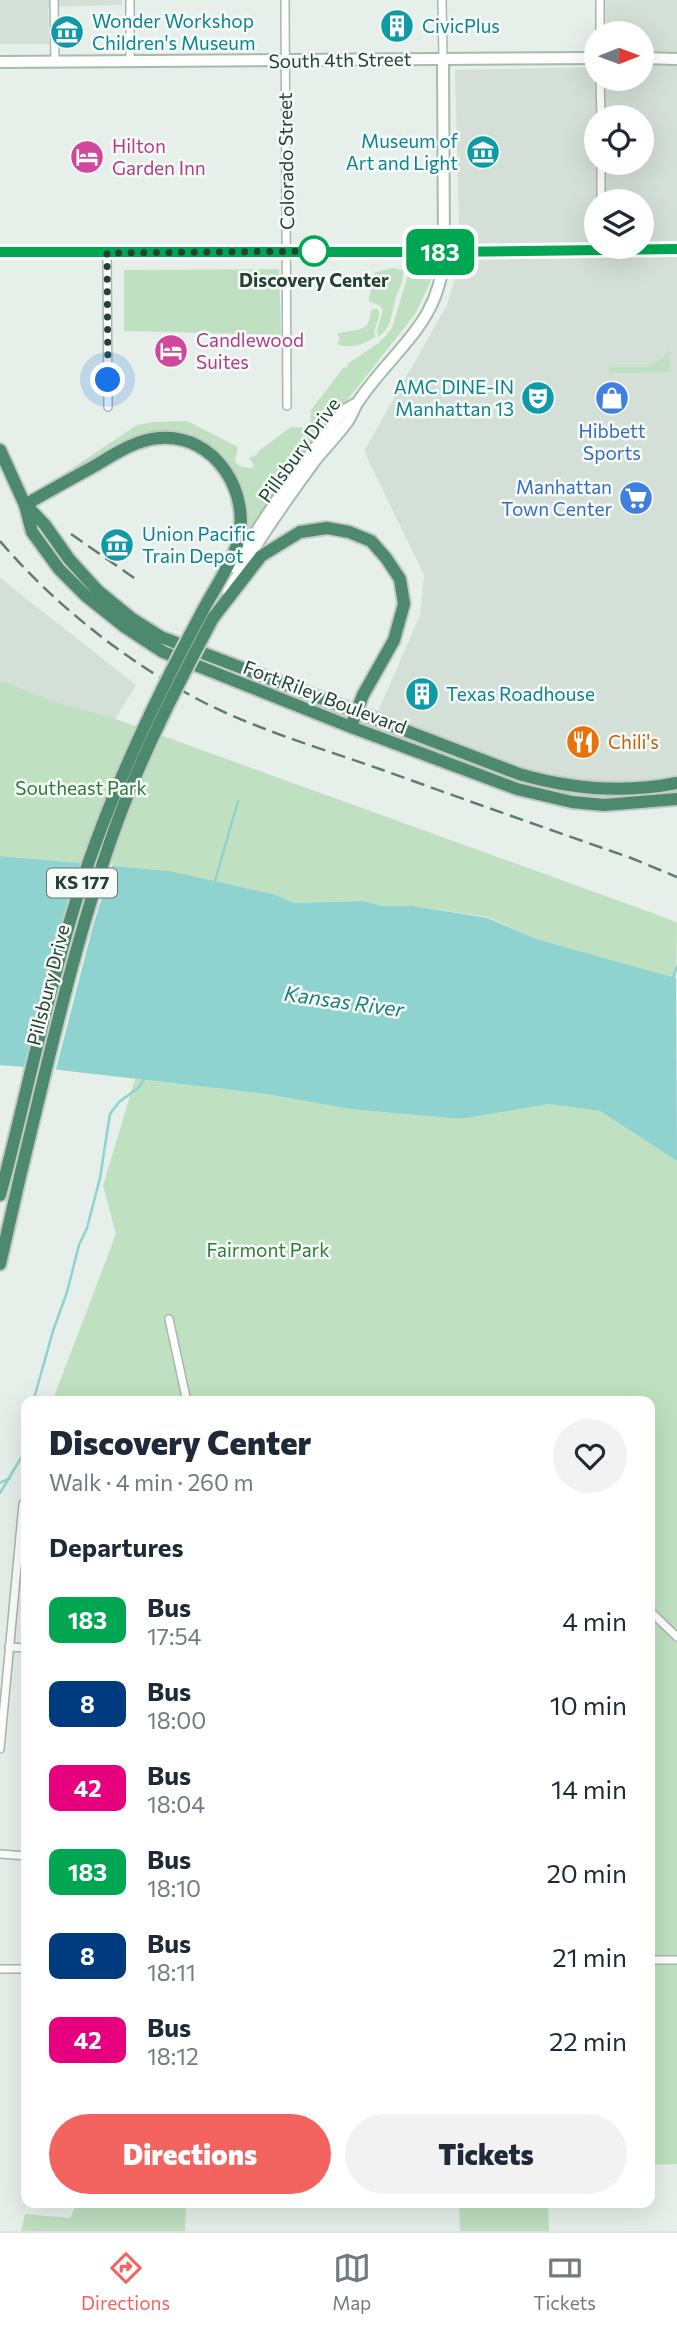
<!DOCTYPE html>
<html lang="en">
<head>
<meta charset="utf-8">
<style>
	:root { --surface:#fff; --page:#f2f2f3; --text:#1f2937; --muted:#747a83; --line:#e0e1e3; --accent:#f36460 }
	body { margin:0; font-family:Commissioner,sans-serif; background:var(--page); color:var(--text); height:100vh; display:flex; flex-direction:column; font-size:26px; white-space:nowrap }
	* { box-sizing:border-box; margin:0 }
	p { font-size:23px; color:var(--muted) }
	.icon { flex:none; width:38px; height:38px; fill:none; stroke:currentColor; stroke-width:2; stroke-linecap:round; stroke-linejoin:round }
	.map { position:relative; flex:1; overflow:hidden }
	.side { position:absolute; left:21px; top:1396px; width:634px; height:812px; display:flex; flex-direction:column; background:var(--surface); border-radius:14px; box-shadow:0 7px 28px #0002 }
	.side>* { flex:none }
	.badge { padding:0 14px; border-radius:10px; font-size:24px; line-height:46px }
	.needle { width:46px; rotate:89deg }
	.fabs { position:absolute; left:584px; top:21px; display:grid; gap:14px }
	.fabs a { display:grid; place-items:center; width:70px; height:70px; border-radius:50%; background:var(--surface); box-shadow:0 7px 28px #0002; font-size:35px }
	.you { position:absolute; width:35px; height:35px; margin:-18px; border:5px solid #fff; border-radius:50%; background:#1a73e8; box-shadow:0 0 0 10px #1a73e833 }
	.map>.badge { position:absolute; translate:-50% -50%; box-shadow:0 0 0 4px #fff }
	h2 { padding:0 28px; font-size:26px; line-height:63px }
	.round { display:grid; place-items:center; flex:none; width:74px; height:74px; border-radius:37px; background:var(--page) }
	.head { display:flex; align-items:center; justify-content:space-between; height:119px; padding:0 28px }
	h1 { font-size:33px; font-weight:800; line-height:52px }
	.button { display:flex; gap:14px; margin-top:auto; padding:14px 28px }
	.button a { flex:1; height:80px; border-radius:42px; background:var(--accent); color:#fff; font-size:28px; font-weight:800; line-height:80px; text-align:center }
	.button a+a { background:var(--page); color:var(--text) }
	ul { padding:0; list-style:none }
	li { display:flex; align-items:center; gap:21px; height:84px; padding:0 28px }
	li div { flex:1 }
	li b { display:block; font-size:26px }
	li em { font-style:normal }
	li .badge { min-width:77px; font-weight:700; text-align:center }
	.menu { display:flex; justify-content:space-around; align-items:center; height:98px; border-top:2px solid var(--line); background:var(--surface); font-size:19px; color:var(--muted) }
	.menu a { display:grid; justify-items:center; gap:4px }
	.menu .on { color:var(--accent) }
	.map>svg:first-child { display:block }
	.built { fill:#d4dfd7; fill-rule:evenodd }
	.green { fill:#bfe0c1 }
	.water { fill:#8ed3cf }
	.pier { fill:#e6efe9 }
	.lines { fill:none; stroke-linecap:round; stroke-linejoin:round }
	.stream { stroke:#8ed3cf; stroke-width:2.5 }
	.minor-casing { stroke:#a8b7af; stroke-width:10 }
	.tertiary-casing { stroke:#a8b7af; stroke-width:13 }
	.secondary-casing { stroke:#a4bbae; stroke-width:14 }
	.trunk-casing { stroke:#c2cac6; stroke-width:16 }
	.minor { stroke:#fff; stroke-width:7 }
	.tertiary { stroke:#fff; stroke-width:10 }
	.secondary { stroke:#fff; stroke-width:10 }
	.trunk { stroke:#4d896e; stroke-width:12 }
	.rail { stroke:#5f7c6e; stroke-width:2.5; stroke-dasharray:14 7; stroke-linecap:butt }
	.trunk-bridge-casing { stroke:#c2cac6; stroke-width:16; stroke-linecap:butt }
	.trunk-bridge { stroke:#4d896e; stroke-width:12 }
	.line-casing { stroke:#fff; stroke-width:16 }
	.line { stroke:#00a651; stroke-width:10 }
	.walk { stroke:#244133; stroke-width:7; stroke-dasharray:0 12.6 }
	.stop-dot { fill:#fff; stroke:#00a651; stroke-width:3.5 }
	.labels { text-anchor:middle; stroke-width:5; stroke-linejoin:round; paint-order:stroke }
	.shield { fill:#f7fbf8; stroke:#63796e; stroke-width:2 }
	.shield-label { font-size:18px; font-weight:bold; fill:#244133 }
	.culture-label { font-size:19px; fill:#0d838f; stroke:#f7fbf8; text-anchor:start }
	.street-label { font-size:19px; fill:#244133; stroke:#f7fbf8 }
	.hotel-label { font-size:19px; fill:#b23c85; stroke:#f7fbf8; text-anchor:start }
	.stop-label { font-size:19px; font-weight:bold; fill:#244133; stroke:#f7fbf8 }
	.shop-label { font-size:19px; fill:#366cbe; stroke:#f7fbf8 }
	.food-label { font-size:19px; fill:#c56008; stroke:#f7fbf8; text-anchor:start }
	.park-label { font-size:19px; fill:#2e793a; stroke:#f7fbf8 }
	.water-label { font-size:21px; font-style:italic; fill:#1d7f7a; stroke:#f7fbf8 }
</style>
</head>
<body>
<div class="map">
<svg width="677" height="2231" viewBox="0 0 677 2231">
	<rect width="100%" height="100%" fill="#e6efe9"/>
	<g class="built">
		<path d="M0 0H122V5L48 7 49 44H0Z"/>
		<path d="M605 0H677V777L642 782 605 783 574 781 517 766 377 714 420 615 424 575 364 451 447 305 460 262 455 70 597 67V79H642V33H606ZM597 117H642V163H597ZM597 201H642V247H597Z"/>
		<path d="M0 577 10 586 136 685 115 719 56 702 0 680Z"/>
	</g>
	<g class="green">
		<path d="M431 266 433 273 429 285 415 314 305 454 250 529H248C255 471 203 418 144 433 116 440 85 465 60 480L59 477 137 425 153 422 187 421 238 447 235 459 236 463 242 467 252 468 254 465 249 458 258 454 257 452 291 427 310 428 311 410 344 367 346 368 348 366 347 364 380 342 392 328 410 268Z"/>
		<path d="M392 268 403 270C404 281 400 287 396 297 391 311 393 328 378 337L377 330 383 310 379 305 369 302V296L370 295 374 273Z"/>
		<path d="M279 269 281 335 124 331V270Z"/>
		<path d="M377 308C384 317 372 327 375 337 363 345 350 349 337 344L340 338 337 334C354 328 370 335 371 310Z"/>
		<path d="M669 350 670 372 609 373V367H649V364L662 359Z"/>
		<path d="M0 680 56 702 116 719 669 919 677 923 676 978 536 939 488 917 413 906H382L364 901 294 903 273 894 170 871 0 856Z"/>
		<path d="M135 1079 266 1094 350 1109 461 1119 550 1104 600 1111 677 1161V2164L649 2165V1402H52L116 1234 103 1186Z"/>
		<path d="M77 2203H186L185 2231H21L25 2214 70 2218Z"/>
		<path d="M459 2203H548L549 2231H460Z"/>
	</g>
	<path class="water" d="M0 856 170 871 273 894 294 903 364 901 382 906H413L488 918 536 939 676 978 677 1161 600 1111 550 1104 461 1119 350 1109 266 1094 51 1069 0 1065Z"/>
	<path class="pier" d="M83 860 113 863 93 926 55 1073 26 1070Z"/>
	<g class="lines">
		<g class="stream">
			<path d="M215 881 238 801"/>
			<path d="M673 977 677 967"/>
			<path d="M33 1402 53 1331 67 1292 79 1245 87 1228 100 1178 110 1114 119 1102 138 1088 145 1078"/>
			<path d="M0 1483 10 1478"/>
			<path d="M0 1493 24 1453 22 1442 26 1423"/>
		</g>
		<g class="minor-casing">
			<g id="minor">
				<path d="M54 0 55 61"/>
				<path d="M130 0V61"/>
				<path d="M285 0 287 406"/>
				<path d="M442 0 443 59"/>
				<path d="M600 0V33"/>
				<path d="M600 79 601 117"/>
				<path d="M601 163V201"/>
				<path d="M107 253 108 407"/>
				<path d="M169 1319 187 1402"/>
				<path d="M649 1610 677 1637"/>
				<path d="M9 1647 26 1648"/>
				<path d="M0 1749 23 1504 26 1500"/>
				<path d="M0 1854 26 1856"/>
				<path d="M649 1960H677"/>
				<path d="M0 1969H26"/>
			</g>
		</g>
		<g class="tertiary-casing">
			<path id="tertiary" d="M0 252H444L677 249"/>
		</g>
		<g class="secondary-casing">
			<g id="secondary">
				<path d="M642 58 677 59"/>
				<path d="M0 62 597 58"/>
				<path d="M233 567 288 483 343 411 357 403"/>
				<path d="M228 592C254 546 283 504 314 462 325 448 338 435 348 421 352 415 354 408 358 402 394 348 441 324 444 252L443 59"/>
			</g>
		</g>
		<g class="trunk-casing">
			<g id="trunk">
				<path d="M0 450 25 505 32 532 59 569 86 596 125 627 163 652 351 727 517 789 572 802 604 805 677 799"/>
				<path d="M25 505C47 492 69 480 91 468 112 456 134 440 159 438 216 433 253 495 237 545 230 566 212 593 202 612"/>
				<path d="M28 507 45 525 69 559 98 591 131 618 161 637 519 774C571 789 623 794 677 783"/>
				<path d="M213 618 261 556 300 532 327 528 349 532 371 541 386 558 400 579 404 604 394 640 363 695 353 721"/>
				<path d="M0 1195 7 1169"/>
				<path d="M0 1264 21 1172"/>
			</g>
		</g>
		<use href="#minor" class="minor"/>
		<use href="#tertiary" class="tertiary"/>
		<use href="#secondary" class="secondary"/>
		<use href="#trunk" class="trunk"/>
		<g class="rail">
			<path d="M71 534 137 580"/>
			<path d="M0 541C54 605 132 666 207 704 266 733 330 751 391 773 471 802 551 830 631 858L677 877"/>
		</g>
		<g class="trunk-bridge-casing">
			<g id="trunk-bridge">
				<path d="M7 1169C28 1086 46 1002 70 921 101 813 149 711 202 612"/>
				<path d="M21 1172C50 1054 76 934 118 820 144 750 178 684 213 618"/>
			</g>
		</g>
		<use href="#trunk-bridge" class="trunk-bridge"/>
	</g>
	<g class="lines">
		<g class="line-casing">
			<path id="line" d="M0 252H444L677 249"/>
		</g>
		<use href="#line" class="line"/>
		<path class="walk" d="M108 380 107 253 324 251H314"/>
	</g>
	<defs>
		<g id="building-disc" transform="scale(1.75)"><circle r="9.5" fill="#0f9aa8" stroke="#f7fbf8"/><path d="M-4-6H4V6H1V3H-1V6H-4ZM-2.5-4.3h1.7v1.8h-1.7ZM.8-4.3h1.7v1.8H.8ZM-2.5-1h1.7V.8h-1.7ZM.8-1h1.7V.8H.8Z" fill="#fff"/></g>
		<g id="museum-disc" transform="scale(1.75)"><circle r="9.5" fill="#0f9aa8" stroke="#f7fbf8"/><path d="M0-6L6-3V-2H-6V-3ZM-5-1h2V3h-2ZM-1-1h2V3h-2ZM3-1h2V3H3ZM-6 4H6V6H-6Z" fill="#fff"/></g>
		<g id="hotel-disc" transform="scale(1.75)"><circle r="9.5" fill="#d1479c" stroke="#f7fbf8"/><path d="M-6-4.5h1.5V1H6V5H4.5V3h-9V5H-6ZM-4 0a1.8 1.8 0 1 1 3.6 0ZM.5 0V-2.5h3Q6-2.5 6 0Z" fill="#fff"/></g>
		<g id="theatre-disc" transform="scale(1.75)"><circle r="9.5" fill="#0f9aa8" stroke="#f7fbf8"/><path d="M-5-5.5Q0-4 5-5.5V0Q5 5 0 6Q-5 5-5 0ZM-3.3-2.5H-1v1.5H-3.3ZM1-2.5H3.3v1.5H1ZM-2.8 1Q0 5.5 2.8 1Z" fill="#fff"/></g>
		<g id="shop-disc" transform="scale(1.75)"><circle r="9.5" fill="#3f7fe0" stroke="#f7fbf8"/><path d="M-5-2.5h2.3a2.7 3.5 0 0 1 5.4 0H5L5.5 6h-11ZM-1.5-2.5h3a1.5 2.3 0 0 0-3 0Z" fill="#fff"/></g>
		<g id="supermarket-disc" transform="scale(1.75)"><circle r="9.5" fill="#3f7fe0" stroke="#f7fbf8"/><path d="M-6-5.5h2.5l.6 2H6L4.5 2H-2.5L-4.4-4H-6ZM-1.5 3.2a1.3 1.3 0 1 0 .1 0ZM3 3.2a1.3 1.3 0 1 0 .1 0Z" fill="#fff"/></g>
		<g id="restaurant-disc" transform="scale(1.75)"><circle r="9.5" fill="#e8710a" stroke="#f7fbf8"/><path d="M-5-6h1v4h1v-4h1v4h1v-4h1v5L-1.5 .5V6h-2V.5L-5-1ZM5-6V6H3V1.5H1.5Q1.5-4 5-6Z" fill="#fff"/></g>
	</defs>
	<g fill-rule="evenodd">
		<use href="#building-disc" x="397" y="26"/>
		<use href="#museum-disc" x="67" y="32"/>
		<use href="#museum-disc" x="483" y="152"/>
		<use href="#hotel-disc" x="87" y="157"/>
		<use href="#hotel-disc" x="171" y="351"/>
		<use href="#theatre-disc" x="538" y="398"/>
		<use href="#shop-disc" x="612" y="398"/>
		<use href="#supermarket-disc" x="636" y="498"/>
		<use href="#museum-disc" x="117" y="545"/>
		<use href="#building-disc" x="422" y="694"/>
		<use href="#restaurant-disc" x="583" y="742"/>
	</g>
	<circle class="stop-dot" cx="314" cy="251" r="14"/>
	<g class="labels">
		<rect class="shield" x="47" y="868.5" width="70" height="29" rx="5"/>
		<g class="shield-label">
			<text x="82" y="889">KS 177</text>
		</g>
		<g class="culture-label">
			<text x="92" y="28">Wonder Workshop<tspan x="92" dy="22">Children's Museum</tspan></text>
			<text x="422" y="33">CivicPlus</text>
			<text x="458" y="148" text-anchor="end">Museum of<tspan x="458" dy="22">Art and Light</tspan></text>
			<text x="514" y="394" text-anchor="end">AMC DINE-IN<tspan x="514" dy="22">Manhattan 13</tspan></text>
			<text x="142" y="541">Union Pacific<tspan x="142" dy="22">Train Depot</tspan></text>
			<text x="446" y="701">Texas Roadhouse</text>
		</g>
		<g class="street-label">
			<text transform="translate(340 60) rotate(-1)" y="7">South 4th Street</text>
			<text transform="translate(286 161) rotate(-91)" y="7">Colorado Street</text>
			<text transform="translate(299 450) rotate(-54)" y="7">Pillsbury Drive</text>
			<text transform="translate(325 697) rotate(21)" y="7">Fort Riley Boulevard</text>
			<text transform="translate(48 985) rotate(-76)" y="7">Pillsbury Drive</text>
		</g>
		<g class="hotel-label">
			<text x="112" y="153">Hilton<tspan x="112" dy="22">Garden Inn</tspan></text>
			<text x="196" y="347">Candlewood<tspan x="196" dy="22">Suites</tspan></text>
		</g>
		<g class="stop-label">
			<text x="314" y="287">Discovery Center</text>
		</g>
		<g class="shop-label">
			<text x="612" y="438">Hibbett<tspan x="612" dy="22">Sports</tspan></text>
			<text x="612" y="494" text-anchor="end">Manhattan<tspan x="612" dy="22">Town Center</tspan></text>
		</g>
		<g class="food-label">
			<text x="608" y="749">Chili's</text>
		</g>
		<g class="park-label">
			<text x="81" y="795">Southeast Park</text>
			<text x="268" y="1257">Fairmont Park</text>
		</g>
		<g class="water-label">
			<text transform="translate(344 1002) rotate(8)" y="7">Kansas River</text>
		</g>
	</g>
</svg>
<div class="fabs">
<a><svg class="needle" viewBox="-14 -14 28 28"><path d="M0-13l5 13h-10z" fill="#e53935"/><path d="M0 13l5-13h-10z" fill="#747a83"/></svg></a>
<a><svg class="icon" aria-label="locate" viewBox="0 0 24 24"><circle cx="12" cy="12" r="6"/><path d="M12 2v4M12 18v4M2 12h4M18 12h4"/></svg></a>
<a><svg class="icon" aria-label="layers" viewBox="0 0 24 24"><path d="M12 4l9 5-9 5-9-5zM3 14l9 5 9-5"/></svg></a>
</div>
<div class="you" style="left:108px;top:380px"></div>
<b class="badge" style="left:440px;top:252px;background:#00a651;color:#fff">183</b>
<section class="side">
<div class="head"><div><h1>Discovery Center</h1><p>Walk · 4 min · 260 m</p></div><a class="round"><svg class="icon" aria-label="heart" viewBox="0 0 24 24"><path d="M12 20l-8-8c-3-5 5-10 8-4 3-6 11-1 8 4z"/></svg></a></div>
<h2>Departures</h2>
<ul>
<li><span class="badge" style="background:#00a651;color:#fff">183</span><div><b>Bus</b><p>17:54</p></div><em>4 min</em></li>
<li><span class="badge" style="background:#003b80;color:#fff">8</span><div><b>Bus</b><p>18:00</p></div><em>10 min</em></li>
<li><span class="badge" style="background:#e6007e;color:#fff">42</span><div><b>Bus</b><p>18:04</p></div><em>14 min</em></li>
<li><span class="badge" style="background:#00a651;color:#fff">183</span><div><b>Bus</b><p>18:10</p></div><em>20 min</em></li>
<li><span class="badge" style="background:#003b80;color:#fff">8</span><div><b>Bus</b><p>18:11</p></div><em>21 min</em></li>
<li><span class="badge" style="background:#e6007e;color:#fff">42</span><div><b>Bus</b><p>18:12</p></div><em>22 min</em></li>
</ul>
<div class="button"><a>Directions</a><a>Tickets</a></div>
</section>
</div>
<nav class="menu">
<a class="on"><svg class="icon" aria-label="directions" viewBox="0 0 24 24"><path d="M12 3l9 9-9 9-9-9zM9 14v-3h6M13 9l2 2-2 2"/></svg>Directions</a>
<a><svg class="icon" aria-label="map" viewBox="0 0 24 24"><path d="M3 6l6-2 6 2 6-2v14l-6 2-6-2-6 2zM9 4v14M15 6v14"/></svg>Map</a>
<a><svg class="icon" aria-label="tickets" viewBox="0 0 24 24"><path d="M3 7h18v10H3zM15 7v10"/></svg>Tickets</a>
</nav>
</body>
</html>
